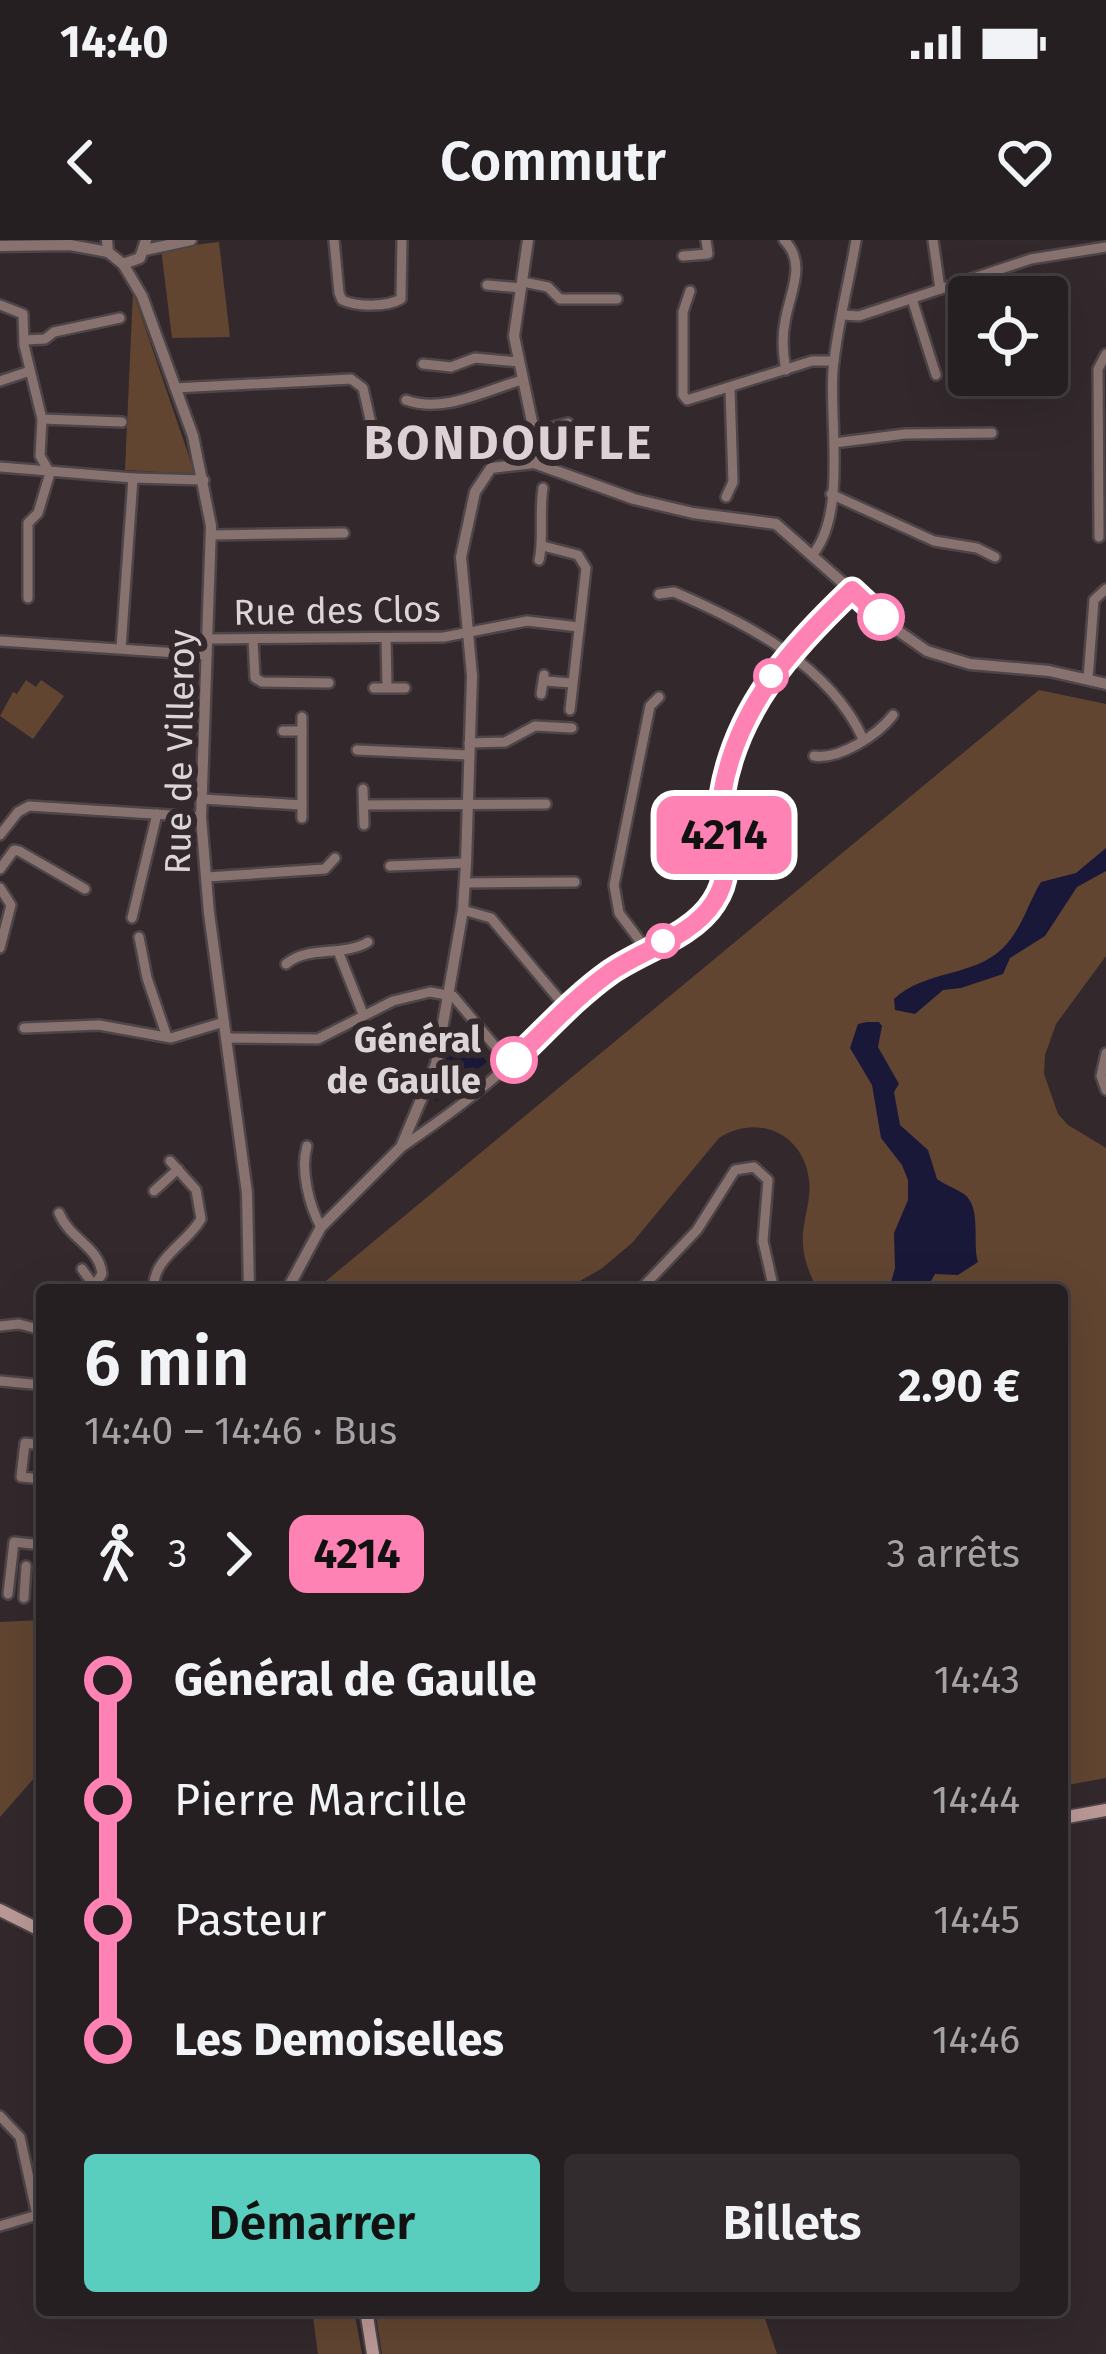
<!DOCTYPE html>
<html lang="fr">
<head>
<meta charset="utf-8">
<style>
	:root { --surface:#261f22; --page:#322c2f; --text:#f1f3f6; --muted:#a4a2a5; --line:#423d40; --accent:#5acebe }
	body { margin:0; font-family:"Fira Sans",sans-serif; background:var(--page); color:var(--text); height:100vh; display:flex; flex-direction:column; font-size:45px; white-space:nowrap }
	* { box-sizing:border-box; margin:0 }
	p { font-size:39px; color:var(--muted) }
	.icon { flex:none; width:66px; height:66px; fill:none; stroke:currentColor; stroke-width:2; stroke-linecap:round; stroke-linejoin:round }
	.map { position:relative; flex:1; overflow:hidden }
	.drawer { position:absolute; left:36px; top:1044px; width:1032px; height:1032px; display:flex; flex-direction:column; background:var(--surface); border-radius:12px; box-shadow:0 12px 48px #0002,0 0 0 3px var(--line) }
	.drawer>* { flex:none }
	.badge { padding:0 24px; border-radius:18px; font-size:42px; line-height:78px }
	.buttons { position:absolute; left:948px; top:36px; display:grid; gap:24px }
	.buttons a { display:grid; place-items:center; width:120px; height:120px; border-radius:12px; background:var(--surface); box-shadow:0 12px 48px #0002,0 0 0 3px var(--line); font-size:60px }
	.map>.badge { position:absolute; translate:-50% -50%; box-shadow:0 0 0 6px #fff }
	.legs { display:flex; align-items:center; gap:18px; height:132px; padding:0 48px; font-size:39px }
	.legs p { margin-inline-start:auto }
	.summary { display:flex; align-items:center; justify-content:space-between; height:204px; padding:0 48px }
	h1 { font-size:66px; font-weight:600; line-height:90px }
	.cta { display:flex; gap:24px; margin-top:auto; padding:24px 48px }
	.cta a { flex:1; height:138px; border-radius:12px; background:var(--accent); color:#111; font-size:48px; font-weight:600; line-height:138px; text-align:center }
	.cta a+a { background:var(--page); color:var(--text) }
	ul { padding:0 48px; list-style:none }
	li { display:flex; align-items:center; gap:42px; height:120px; font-size:45px }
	li i { display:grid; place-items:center; width:18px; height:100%; margin:0 15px; background:currentColor }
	li i::after { content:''; width:30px; height:30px; margin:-15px; border:9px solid; border-radius:50%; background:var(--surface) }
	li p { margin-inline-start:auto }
	li:first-child i { background:linear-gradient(#0000 50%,currentColor 0) }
	li:last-child i { background:linear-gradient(currentColor 50%,#0000 0) }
	.status { display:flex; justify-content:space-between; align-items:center; height:84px; padding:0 60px; background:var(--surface); direction:ltr }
	.status svg { height:33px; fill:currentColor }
	header { display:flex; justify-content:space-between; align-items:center; height:156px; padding:0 48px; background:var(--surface); font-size:54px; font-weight:600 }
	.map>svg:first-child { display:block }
	.green { fill:#614531 }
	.water { fill:#1a1839 }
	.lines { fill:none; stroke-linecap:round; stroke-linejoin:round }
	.minor-casing { stroke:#4e4548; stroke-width:14 }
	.tertiary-casing { stroke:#4e4548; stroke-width:15 }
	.secondary-casing { stroke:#4e4548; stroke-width:16 }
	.minor { stroke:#887270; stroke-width:9 }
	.tertiary { stroke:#887270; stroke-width:10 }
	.secondary { stroke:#bc9997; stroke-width:12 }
	.line-1-casing { stroke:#fff; stroke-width:27 }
	.line-1 { stroke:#ff82b4; stroke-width:18 }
	.stop-1-dot { fill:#fff; stroke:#ff82b4; stroke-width:6 }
	.labels { text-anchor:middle; stroke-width:12; stroke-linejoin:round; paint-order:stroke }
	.street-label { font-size:36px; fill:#dbd5d7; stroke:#33292d }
	.stop-label { font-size:36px; font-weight:bold; fill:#dbd5d7; stroke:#33292d; text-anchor:end }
	.district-label { font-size:48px; font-weight:bold; letter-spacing:3px; fill:#ded1d6; stroke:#33292d }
</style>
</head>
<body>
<div class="status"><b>14:40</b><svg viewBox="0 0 49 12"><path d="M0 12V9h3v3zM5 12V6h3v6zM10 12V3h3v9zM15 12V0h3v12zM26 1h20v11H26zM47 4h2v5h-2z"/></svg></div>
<header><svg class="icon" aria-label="back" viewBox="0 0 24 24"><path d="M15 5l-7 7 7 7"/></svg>Commutr<svg class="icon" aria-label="heart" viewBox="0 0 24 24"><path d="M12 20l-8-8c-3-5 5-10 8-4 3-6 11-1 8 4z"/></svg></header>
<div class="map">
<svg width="1106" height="2114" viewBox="0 0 1106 2114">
	<rect width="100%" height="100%" fill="#33292d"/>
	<g class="green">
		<path d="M219 2 230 97 172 98 161 9Z"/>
		<path d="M133 52 195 234 125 230Z"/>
		<path d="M26 440 36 447 41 440 64 456 33 499 0 476 13 452 17 454Z"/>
		<path d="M1039 450 1106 464V716L1056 784 1045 815 1044 834 1058 874 1068 885 1106 908V1538L1062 1546V1050H817C811 1036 804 1022 803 1005 801 983 812 961 809 940 804 893 756 873 719 898L632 1003 601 1029 564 1050H315Z"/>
		<path d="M42 1380V1529L0 1577V1382Z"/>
		<path d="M312 2070H354L362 2114H318Z"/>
		<path d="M375 2070H762L777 2114H382Z"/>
	</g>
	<g class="water">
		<path d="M1106 608V631L1077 647 1045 696 1010 718 1003 734 961 748 943 750 915 774 895 770 894 759C924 730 974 737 1003 708 1022 689 1028 663 1041 642L1076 633Z"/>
		<path d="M867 782H879L882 786 878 807 899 844 894 852 900 885 928 910 937 939C945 945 955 948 964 954 982 967 972 1003 978 1022L958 1035 935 1034 926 1050H889L895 1028 894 993 908 960V940L902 925 881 898 872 845 850 808 858 784Z"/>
		<path d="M462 789 487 822 435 862 453 792Z"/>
	</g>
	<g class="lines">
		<g class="minor-casing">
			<g id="minor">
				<path d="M334 0 339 53 342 60C357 67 387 67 401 59L402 0"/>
				<path d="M784 0C808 24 789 54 785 82 782 97 783 115 786 130"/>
				<path d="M933 0 940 49"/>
				<path d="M683 16 708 14 706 0"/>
				<path d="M528 43 548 47 560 59H617"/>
				<path d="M487 45 521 48"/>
				<path d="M690 51 683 72V155L687 160 812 121H834"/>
				<path d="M912 59 936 135"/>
				<path d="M0 65 23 74 24 105 42 179 40 216 50 233"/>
				<path d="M843 75 859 76 1031 19 1106 7"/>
				<path d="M25 100 45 99 54 92 120 78"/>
				<path d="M423 124 451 127 475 118 518 122"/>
				<path d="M0 141 30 131"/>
				<path d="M175 148 351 139 363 148 372 188"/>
				<path d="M406 160C444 174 486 150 522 140"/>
				<path d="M42 179 122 182"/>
				<path d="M534 192 568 183"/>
				<path d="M834 203 905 194 992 193"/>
				<path d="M0 227 133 238"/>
				<path d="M831 254 934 301 977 308 995 317"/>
				<path d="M726 257 733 242 730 149"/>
				<path d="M212 295 344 293"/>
				<path d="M1099 297 1098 129 1106 114"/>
				<path d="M543 306 578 315 586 328 570 470"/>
				<path d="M813 314C847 273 829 180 833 130 837 86 849 43 856 0"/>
				<path d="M539 320C544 303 539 271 543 248"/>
				<path d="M659 354 674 352C744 382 830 425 863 499"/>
				<path d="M28 358V283L38 273 50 233"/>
				<path d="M386 398 387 446"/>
				<path d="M209 399 444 397 527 381 579 387"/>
				<path d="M253 399 255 438 262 442 329 443"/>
				<path d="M0 401 207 415"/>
				<path d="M121 408 133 238 204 240"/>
				<path d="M1088 439 1094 360 1106 349"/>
				<path d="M545 441 572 443"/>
				<path d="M374 448H405"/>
				<path d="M541 454 544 435"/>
				<path d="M302 477V578"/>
				<path d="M283 491H302"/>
				<path d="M469 503 505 502 535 486 572 488"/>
				<path d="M357 510 468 515"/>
				<path d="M814 516C839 520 878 495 893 475"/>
				<path d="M363 549 364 585"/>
				<path d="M202 559 302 565"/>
				<path d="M364 565 546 564"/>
				<path d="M0 595 18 572 29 566 201 577"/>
				<path d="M728 622 743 620 769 607 772 597"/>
				<path d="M390 626 466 623"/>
				<path d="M0 629 14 610 19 611 85 649"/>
				<path d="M207 637 325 629 335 618"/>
				<path d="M465 643 575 642"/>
				<path d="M0 648 11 665 0 708"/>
				<path d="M463 670 491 678 568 770"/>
				<path d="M132 678 157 574"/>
				<path d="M139 697 147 738 167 797"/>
				<path d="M646 709 619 673 614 645 650 466 659 457"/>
				<path d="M338 711 363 774"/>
				<path d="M286 724C308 705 343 717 368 702"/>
				<path d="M24 788 99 785 171 798 224 782"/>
				<path d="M226 798 318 799 393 761 430 752 453 756 510 824"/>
				<path d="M1106 813 1101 836 1106 850"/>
				<path d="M307 906C300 929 309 966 321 987"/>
				<path d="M403 906C440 881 477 854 511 823 552 786 588 745 635 716 663 698 698 690 716 660 736 626 719 597 721 562 728 474 792 408 852 350"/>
				<path d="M154 951 178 929"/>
				<path d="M59 973C70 1000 99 1006 102 1034L94 1046"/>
				<path d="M82 1029 97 1050"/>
				<path d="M154 1050C151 1019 187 1004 201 979L196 950 170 921"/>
				<path d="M640 1050 697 990 735 930 754 927 768 940 763 1001 774 1050"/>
				<path d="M41 1070 42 1071"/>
				<path d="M0 1086 19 1084 42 1090"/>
				<path d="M0 1141 42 1145"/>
				<path d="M42 1205 25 1203 21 1237 42 1239"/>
				<path d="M8 1354 14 1302 42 1305"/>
				<path d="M24 1358 26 1326"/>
				<path d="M0 1876 20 1897 37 1975"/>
				<path d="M0 1986 41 1974"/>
			</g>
		</g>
		<g class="tertiary-casing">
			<g id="tertiary">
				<path d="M107 0 108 12 123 24 142 56 193 196 211 286 201 577 209 673 247 953 249 1050"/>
				<path d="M528 0 514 96 536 201 534 223"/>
				<path d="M0 6 70 5 108 12"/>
				<path d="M145 10 191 0"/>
				<path d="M123 24 140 18 146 0"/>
				<path d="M287 1050 321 987 401 907 436 824 463 670 466 623 472 436 461 317 475 252 491 228 534 223 634 259 693 273 776 284 894 388 927 411 970 424 1049 431 1106 444"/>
			</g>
		</g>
		<g class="secondary-casing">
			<g id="secondary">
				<path d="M1062 1578 1106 1570"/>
				<path d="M0 1670 42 1691"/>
				<path d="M366 2070 373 2114"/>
			</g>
		</g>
		<use href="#minor" class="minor"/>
		<use href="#tertiary" class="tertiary"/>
		<use href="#secondary" class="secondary"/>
	</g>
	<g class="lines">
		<g class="line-1-casing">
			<path id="line-1" d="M514 820C545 791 574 758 609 733 641 710 692 697 714 662 738 626 716 594 722 555 736 468 791 408 852 350L881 377"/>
		</g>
		<use href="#line-1" class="line-1"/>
	</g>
	<g class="stop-1-dot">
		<circle cx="881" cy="377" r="21"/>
		<circle cx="771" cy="436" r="15"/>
		<circle cx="663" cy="701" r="15"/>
		<circle cx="514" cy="820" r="21"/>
	</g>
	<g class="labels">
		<g class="street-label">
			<text transform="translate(337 370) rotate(-1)" y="13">Rue des Clos</text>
			<text transform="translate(179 512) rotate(-89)" y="13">Rue de Villeroy</text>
		</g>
		<g class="stop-label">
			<text x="481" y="812">Général<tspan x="481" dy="41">de Gaulle</tspan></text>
		</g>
		<g class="district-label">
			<text x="509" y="219">BONDOUFLE</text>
		</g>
	</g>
</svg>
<div class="buttons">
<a><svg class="icon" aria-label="locate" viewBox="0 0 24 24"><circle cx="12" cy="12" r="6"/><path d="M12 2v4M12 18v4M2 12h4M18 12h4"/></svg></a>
</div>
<b class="badge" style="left:724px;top:595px;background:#ff82b4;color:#111">4214</b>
<section class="drawer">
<div class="summary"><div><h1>6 min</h1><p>14:40 – 14:46 · Bus</p></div><b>2.90 €</b></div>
<div class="legs"><svg class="icon" aria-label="walk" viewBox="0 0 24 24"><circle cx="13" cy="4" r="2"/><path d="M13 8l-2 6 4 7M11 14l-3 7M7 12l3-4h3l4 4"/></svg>3<svg class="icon" aria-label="forward" viewBox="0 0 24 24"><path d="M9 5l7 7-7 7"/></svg><b class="badge" style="background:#ff82b4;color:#111">4214</b><p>3 arrêts</p></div>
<ul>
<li><i style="color:#ff82b4"></i><b>Général de Gaulle</b><p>14:43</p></li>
<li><i style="color:#ff82b4"></i><span>Pierre Marcille</span><p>14:44</p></li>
<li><i style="color:#ff82b4"></i><span>Pasteur</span><p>14:45</p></li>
<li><i style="color:#ff82b4"></i><b>Les Demoiselles</b><p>14:46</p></li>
</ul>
<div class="cta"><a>Démarrer</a><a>Billets</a></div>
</section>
</div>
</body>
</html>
